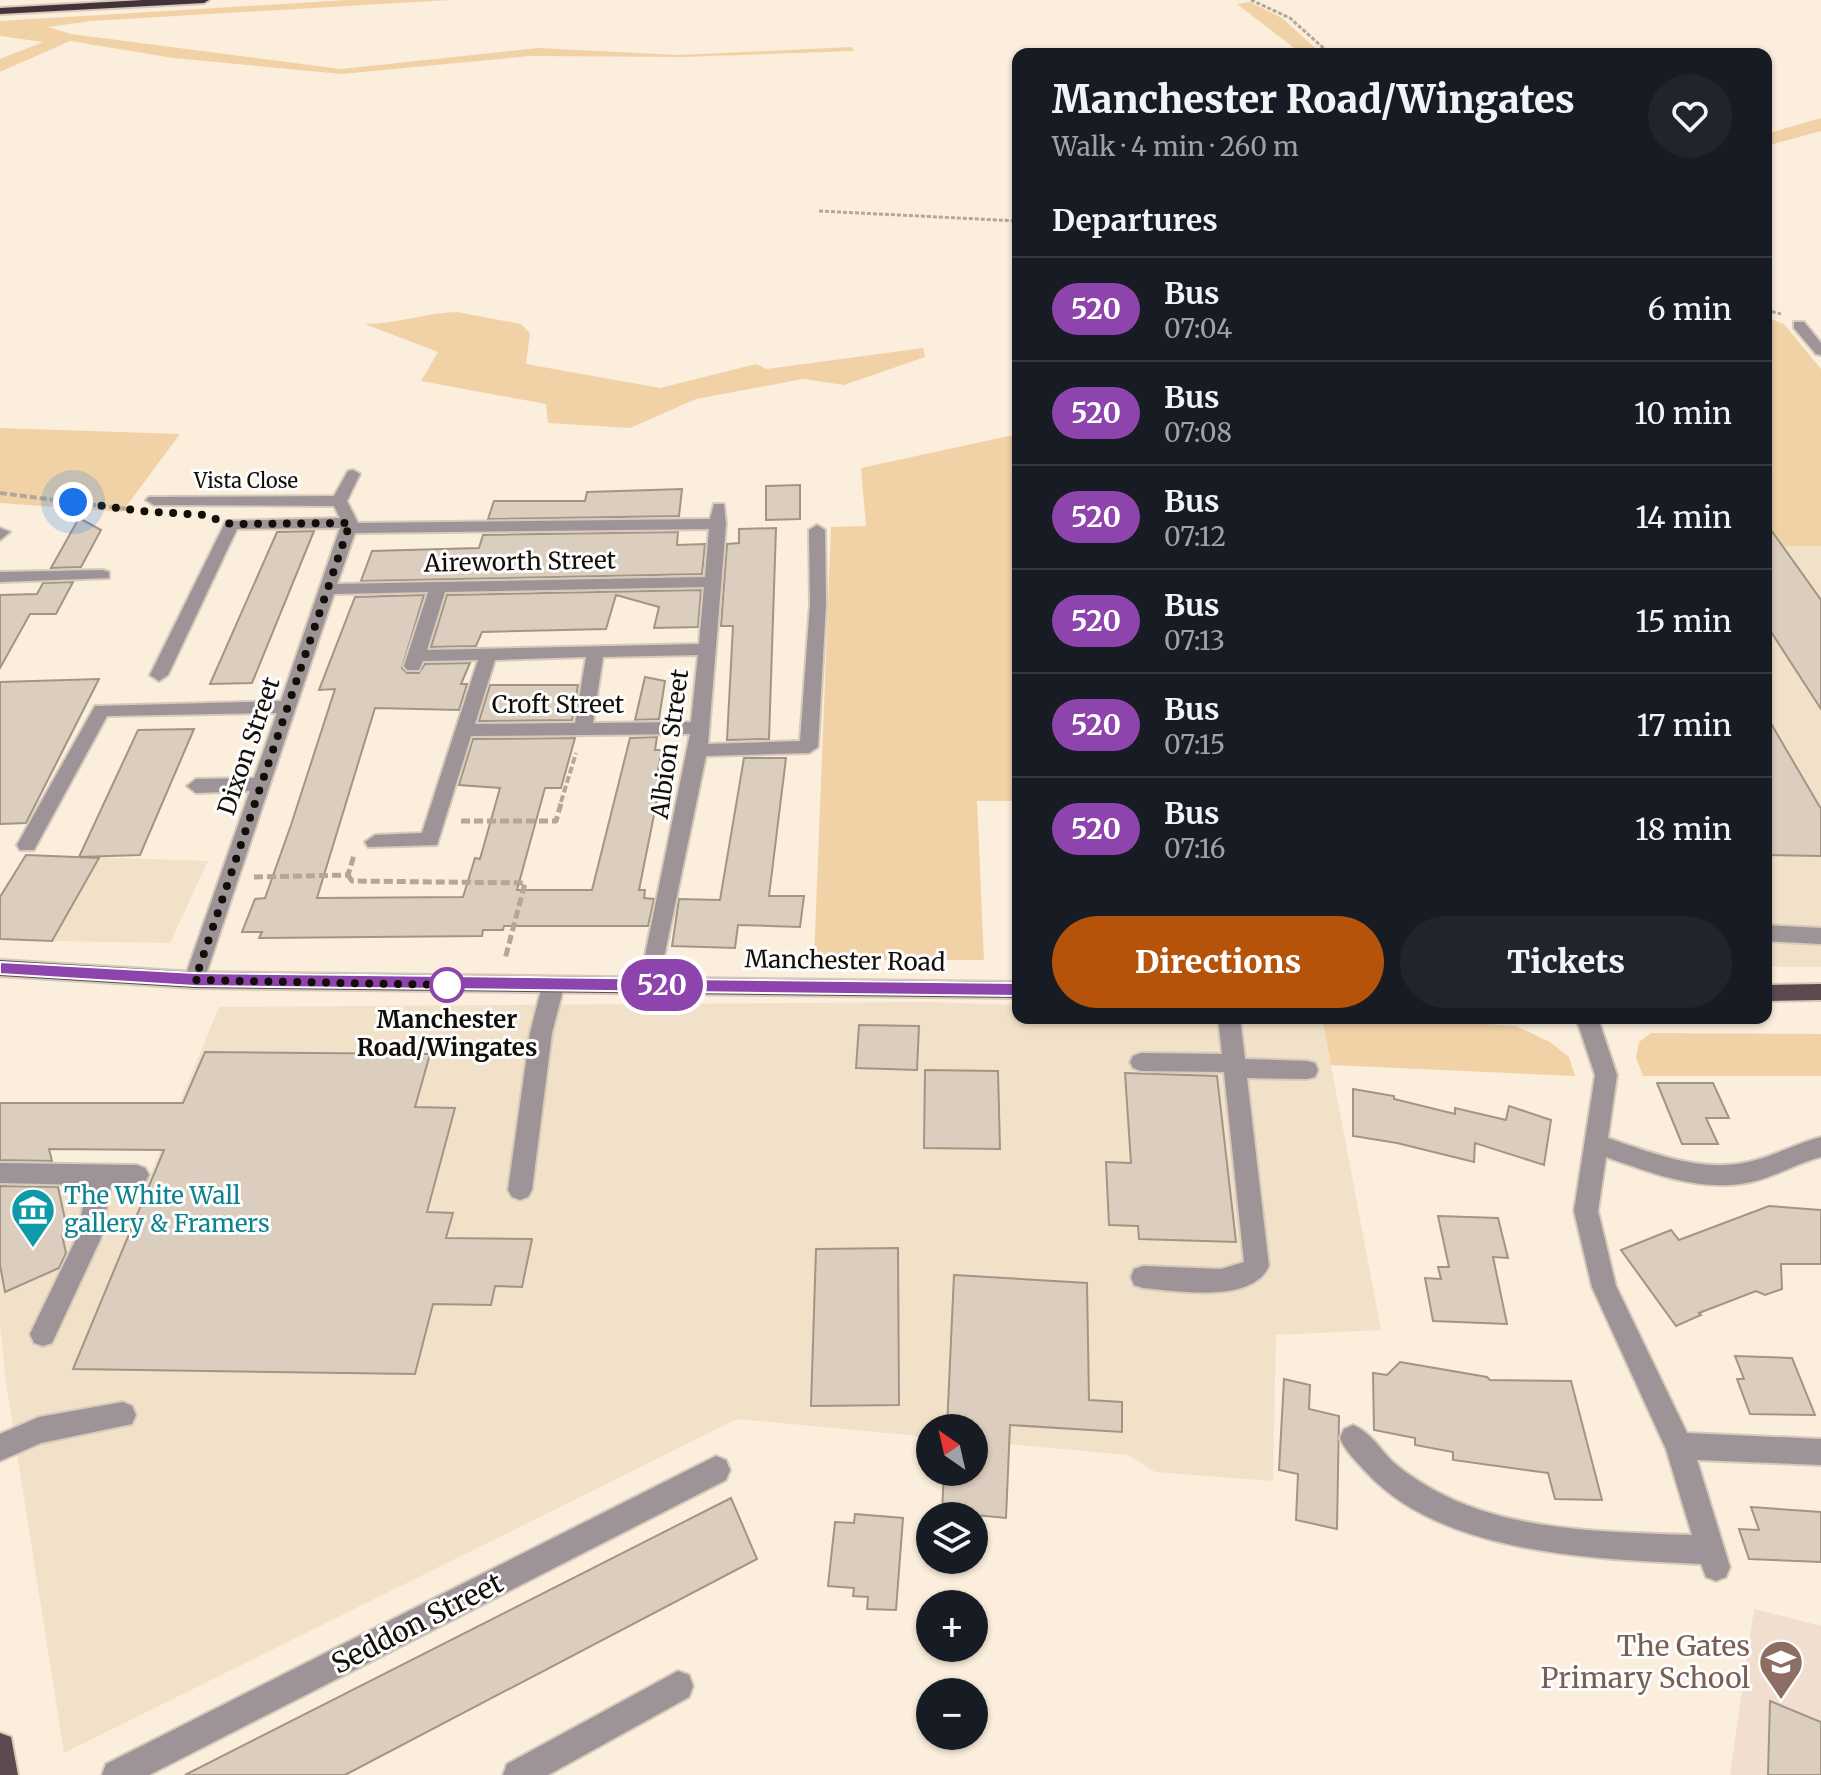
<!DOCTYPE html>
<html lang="en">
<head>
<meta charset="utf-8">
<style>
	:root { --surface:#171b24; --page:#20242c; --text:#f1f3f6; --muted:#9ea1a6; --line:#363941; --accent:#b45309 }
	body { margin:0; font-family:Merriweather,serif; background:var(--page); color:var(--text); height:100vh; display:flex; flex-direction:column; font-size:30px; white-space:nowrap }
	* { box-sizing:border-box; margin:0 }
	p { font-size:26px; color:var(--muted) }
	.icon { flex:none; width:44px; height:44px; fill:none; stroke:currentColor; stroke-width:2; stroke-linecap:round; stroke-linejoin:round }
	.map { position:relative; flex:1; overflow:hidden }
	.side { position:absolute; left:1012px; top:48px; width:760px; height:976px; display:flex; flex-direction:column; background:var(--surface); border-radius:16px; box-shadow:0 2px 6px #0004 }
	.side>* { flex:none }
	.badge { padding:0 16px; border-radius:26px; font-size:28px; line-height:52px }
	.needle { width:52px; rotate:326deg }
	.fabs { position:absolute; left:916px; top:1414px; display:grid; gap:16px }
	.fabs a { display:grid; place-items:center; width:72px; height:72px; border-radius:50%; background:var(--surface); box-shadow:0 2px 6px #0004; font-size:40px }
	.you { position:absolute; width:40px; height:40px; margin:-20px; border:6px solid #fff; border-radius:50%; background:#1a73e8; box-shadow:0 0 0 12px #1a73e833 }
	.map>.badge { position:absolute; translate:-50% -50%; box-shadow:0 0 0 4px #fff }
	h2 { padding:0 40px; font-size:30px; line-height:72px }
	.round { display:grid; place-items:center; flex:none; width:84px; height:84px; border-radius:42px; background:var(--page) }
	.headline { display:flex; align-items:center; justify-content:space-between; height:136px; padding:0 40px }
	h1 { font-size:38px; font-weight:800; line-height:60px }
	.button { display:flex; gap:16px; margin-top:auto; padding:16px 40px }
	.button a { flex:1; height:92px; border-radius:48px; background:var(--accent); color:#fff; font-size:32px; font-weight:800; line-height:92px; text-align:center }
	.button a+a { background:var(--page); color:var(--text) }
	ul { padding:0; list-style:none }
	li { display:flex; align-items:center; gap:24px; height:104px; padding:0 40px; border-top:2px solid var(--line) }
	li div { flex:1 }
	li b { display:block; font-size:30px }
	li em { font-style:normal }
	li .badge { min-width:88px; font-weight:700; text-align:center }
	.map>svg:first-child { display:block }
	.built { fill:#f2e1c9 }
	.education { fill:#f1decf }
	.green { fill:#f1d2a6 }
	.building { fill:#dccebe; stroke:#a29585; stroke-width:2 }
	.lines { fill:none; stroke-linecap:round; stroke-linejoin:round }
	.minor-casing { stroke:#d6caba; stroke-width:4 }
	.major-casing { stroke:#d6caba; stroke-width:4 }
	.highway-casing { stroke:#d6caba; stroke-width:4 }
	.path-far2 { stroke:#b2a799; stroke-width:3; stroke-dasharray:4 2; stroke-linecap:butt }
	.path-far1 { stroke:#b2a799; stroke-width:4; stroke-dasharray:7 3; stroke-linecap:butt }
	.path { stroke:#b2a799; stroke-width:5; stroke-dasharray:9 4; stroke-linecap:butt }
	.minor { fill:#9e9498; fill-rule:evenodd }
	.major { fill:#5b4b51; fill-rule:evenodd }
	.highway { fill:#433239; fill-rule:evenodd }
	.line { fill:#8e44ad; stroke:#fff; stroke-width:2 }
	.walk { stroke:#120e08; stroke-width:8; stroke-dasharray:0 14.4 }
	.stop-dot { fill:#fff; stroke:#8e44ad; stroke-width:4 }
	.labels { text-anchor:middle; stroke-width:6; stroke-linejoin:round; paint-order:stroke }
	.far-street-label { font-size:20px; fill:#120e08; stroke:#fdfdfd }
	.street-label { font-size:24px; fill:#120e08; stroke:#fdfdfd }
	.stop-label { font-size:24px; font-weight:bold; fill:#120e08; stroke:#fdfdfd }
	.culture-label { font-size:24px; fill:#0d838f; stroke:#fdfdfd; text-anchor:start }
	.near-street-label { font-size:28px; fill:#120e08; stroke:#fdfdfd }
	.near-education-label { font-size:28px; fill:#785e54; stroke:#fdfdfd; text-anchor:end }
</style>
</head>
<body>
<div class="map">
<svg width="1821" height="1775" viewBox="0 0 1821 1775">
	<rect width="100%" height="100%" fill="#fbeedc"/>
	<g class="built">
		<rect x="1766" y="546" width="55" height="421"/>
		<path d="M26 855 208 861 170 943 52 941 0 897Z"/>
		<path d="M927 1002 1018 1005V1018H1322L1381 1330 1276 1335 1273 1481 1155 1472 1128 1455 974 1441V1428H930V1437L737 1419 64 1753 6 1383 0 1323V1187L143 1192 219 1007Z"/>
	</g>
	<path class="education" d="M1754 1609 1821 1626V1775H1730Z"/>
	<g class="green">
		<path d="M347 0H450L91 21 48 27 71 34 341 69 538 48 679 55 852 47 854 51 683 57 530 56 342 74 173 58 70 41 0 72V59L43 42 0 36V21Z"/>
		<path d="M1250 2 1282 18 1322 54H1302L1237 4Z"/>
		<path d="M1821 118V131L1766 146V134Z"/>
		<path d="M457 312 521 324 530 333 526 364 660 388 756 364 767 369 923 348 925 357 844 385 803 379 696 399 630 428 548 423 546 404 421 381 438 352 365 324C396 324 425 313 457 312Z"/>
		<path d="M1766 317 1784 324 1821 369V546H1766Z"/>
		<path d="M0 428 180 434 122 512 0 503Z"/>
		<path d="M1018 434V801H977L984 960H814L831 527 866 526 861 468Z"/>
		<path d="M1322 1018H1392L1516 1026 1550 1042 1569 1057 1575 1076 1331 1065Z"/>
		<path d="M1651 1033 1821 1034V1076H1643L1636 1058 1639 1042Z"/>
	</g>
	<g class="building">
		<path d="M800 485V519L766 520V486Z"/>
		<path d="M682 489 679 516 488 519 494 501H585L587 492Z"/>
		<path d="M79 518 101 530 81 567 51 568Z"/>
		<path d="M1766 523 1821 600V709L1766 624Z"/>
		<path d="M776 528 769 739 727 740 733 626H721L727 544 739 543V529Z"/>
		<path d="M314 531 252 683 210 684 277 532Z"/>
		<path d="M678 532 677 545 705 544 702 574 361 581 372 551 479 548 483 535Z"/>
		<path d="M73 582 56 614H30L0 668V595L37 594 43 583Z"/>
		<path d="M701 590 698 627 654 628 659 607 616 595 606 629 482 632 476 646 431 647 447 595Z"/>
		<path d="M424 595 402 668 407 673H419L425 664 470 663 461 684H467L459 710 375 708 317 898 463 897 475 858 480 859 500 788 459 785 473 739 575 738 561 788H545L517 890H592L630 738 657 737 655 750H662L656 779 661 780 639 890H645L644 898 654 899 648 926H504L503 930H483L482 936 259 938 262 932H242L255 899 265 898 291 825 335 689 319 690 355 597Z"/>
		<path d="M645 677 665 681 659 719 635 720Z"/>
		<path d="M99 679 26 823 0 824V682Z"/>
		<path d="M490 685H578L572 720 479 721Z"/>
		<path d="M1766 715 1821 809V856L1766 855Z"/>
		<path d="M194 729 140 855 79 857 138 730Z"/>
		<path d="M744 758H786L769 896H804L800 927 738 925 735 948 672 946 679 899 720 900Z"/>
		<path d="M26 855 99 858 52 941 0 939V897Z"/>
		<path d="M859 1025 919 1026 917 1070 856 1068Z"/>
		<path d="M205 1052 430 1054 415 1107 455 1108 427 1212 453 1213 446 1238 532 1239 522 1287 495 1286 491 1305 433 1304 415 1374 73 1369 164 1150 49 1149 52 1161 0 1160V1103H183Z"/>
		<path d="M925 1070 998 1071 1000 1149 924 1148Z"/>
		<path d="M1125 1073 1217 1076 1236 1242 1139 1239 1138 1226 1109 1225 1106 1162 1131 1163Z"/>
		<path d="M1657 1083H1713L1729 1118H1706L1718 1144H1682Z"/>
		<path d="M1353 1089 1394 1096V1099L1455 1114V1108L1506 1120 1509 1106 1551 1120 1544 1165 1475 1143 1474 1162 1397 1143 1353 1136Z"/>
		<path d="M0 1186 58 1187 68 1233 62 1235 66 1253 59 1268 5 1292 0 1265Z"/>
		<path d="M1769 1206 1821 1210V1264H1781L1782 1289 1765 1295 1756 1291 1699 1313 1701 1315 1676 1326 1621 1250 1671 1230 1679 1240Z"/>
		<path d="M1438 1216 1498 1218 1508 1258 1493 1257 1507 1324 1433 1321 1425 1278 1441 1279 1438 1267H1449Z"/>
		<path d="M898 1248 899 1405 811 1406 816 1249Z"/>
		<path d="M954 1275 1087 1283 1089 1400 1122 1402V1432L1010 1425 1006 1518 942 1512 944 1472H974V1428H947Z"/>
		<path d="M1735 1356 1792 1358 1815 1415 1750 1414 1737 1379H1744Z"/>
		<path d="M1400 1362 1487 1377 1490 1380 1571 1381 1602 1500 1555 1499 1548 1473 1453 1460V1452L1415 1445V1438L1374 1430 1373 1373 1387 1375Z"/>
		<path d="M1284 1379 1310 1385 1309 1409 1339 1416 1337 1529 1296 1520 1298 1474 1279 1470Z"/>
		<path d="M731 1498 757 1559 345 1775H185Z"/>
		<path d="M1751 1507 1821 1512V1562L1749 1559 1739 1529 1759 1530Z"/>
		<path d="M855 1514 903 1518 896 1610 867 1609 868 1597 853 1596 854 1588 828 1586 835 1522 854 1523Z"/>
		<path d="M1770 1701 1821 1722V1775H1768Z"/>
	</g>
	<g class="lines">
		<g class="minor-casing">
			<g id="minor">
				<path d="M1794 322H1804L1821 343V355L1816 354 1794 328Z"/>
				<path d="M353 470 360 474 347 501 358 523 710 519 714 504H724L726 524 708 744 800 741 810 604 809 530 817 525 825 530 826 604 818 747 809 753 706 756 657 991 650 993 643 991 639 985 690 734 471 736 437 845 368 847 365 842 375 835 422 833 478 660 423 661 419 670H407L404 666 428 592 334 594 202 986 195 988 188 986 184 980 250 791 196 793 187 786 196 779 254 778 277 713 107 716 34 850H20L17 845 95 706 281 701 340 528 237 529 168 675 159 681 150 675 226 521 340 518 334 506 154 505 146 500 149 497 334 496 348 471ZM709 529 705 577 337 584 355 533ZM704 587 699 644 427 650 445 592ZM698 655 691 722 593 723 603 657ZM586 657 575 723 475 724 495 660Z"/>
				<path d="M0 528 10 532 0 540Z"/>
				<path d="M103 570 109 572V578L0 582V572Z"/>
				<path d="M1766 925 1821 928V944L1766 941Z"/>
				<path d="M553 978 560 980 564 986 552 1033 532 1190 528 1197 520 1200 512 1197 508 1190 530 1033 542 986 546 980Z"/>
				<path d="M1218 1018H1240L1245 1059 1307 1061 1315 1063 1318 1070 1315 1077 1307 1079 1247 1078 1269 1266C1252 1304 1177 1291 1143 1288L1134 1285 1131 1277 1134 1269 1143 1266 1221 1269 1244 1262 1224 1072 1141 1071 1133 1068 1130 1062 1133 1056 1141 1053 1222 1054Z"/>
				<path d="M1576 1018H1598L1617 1075 1608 1138C1655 1154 1706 1175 1756 1160 1778 1154 1798 1143 1821 1137V1157C1797 1163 1775 1177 1751 1182 1700 1193 1652 1173 1606 1157L1598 1211 1616 1286 1687 1433 1821 1439V1465L1697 1460 1730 1567 1726 1577 1716 1581 1706 1577 1701 1564C1596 1559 1442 1555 1366 1472 1356 1461 1345 1451 1340 1438L1344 1429 1353 1425C1370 1432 1380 1449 1393 1462 1404 1472 1420 1482 1434 1490 1509 1532 1608 1532 1692 1535L1666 1449 1592 1287 1574 1211 1595 1075Z"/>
				<path d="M0 1163 137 1165 145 1168 149 1175 145 1182 111 1185 101 1238 52 1343 43 1346 34 1343 30 1334 77 1237 87 1185 0 1183Z"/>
				<path d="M123 1402 132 1406 136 1415 132 1424 41 1443 0 1461V1434L39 1417Z"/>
				<path d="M716 1456 726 1460 730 1470 726 1480 149 1775H102L106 1764Z"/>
				<path d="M678 1671 689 1675 693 1686 689 1697 548 1775H503L507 1764Z"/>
			</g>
		</g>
		<g class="major-casing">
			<g id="major">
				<path d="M0 960 195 972 1018 982V998L195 988 0 976Z"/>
				<path d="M1821 984V1000L1766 1001V985Z"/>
				<path d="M0 1733 11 1737 18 1775H0Z"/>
			</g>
		</g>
		<g class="highway-casing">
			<path id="highway" d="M143 0H209L204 3 0 14V8Z"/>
		</g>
		<g class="path-far2">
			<path d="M1251 0 1290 18 1330 54"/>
			<path d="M819 211 1018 221"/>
			<path d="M1766 310 1781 314"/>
		</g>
		<g class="path-far1">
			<path d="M0 493 134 510"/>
			<path d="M561 802 576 753"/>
		</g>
		<g class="path">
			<path d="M461 821H556L562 800"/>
			<path d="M348 875 352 881 525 883 505 959"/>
			<path d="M254 877 348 875 354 855"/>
		</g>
		<use href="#minor" class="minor"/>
		<use href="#major" class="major"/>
		<use href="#highway" class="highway"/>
	</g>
	<path class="line" d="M0 962 195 973 1018 983 1026 990 1018 996 195 986 0 974Z"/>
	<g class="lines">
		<path class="walk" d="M73 502 141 511 204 515 231 524 350 523 195 980 447 985"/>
	</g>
	<defs>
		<g id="museum-pin" transform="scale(2.3)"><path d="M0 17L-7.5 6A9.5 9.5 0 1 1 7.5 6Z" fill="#0f9aa8" stroke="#fdfdfd"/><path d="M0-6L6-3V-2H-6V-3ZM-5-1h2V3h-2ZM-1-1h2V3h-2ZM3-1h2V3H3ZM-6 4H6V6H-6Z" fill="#fff"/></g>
		<g id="school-pin" transform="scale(2.3)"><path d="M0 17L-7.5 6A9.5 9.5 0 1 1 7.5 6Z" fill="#8d6e63" stroke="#fdfdfd"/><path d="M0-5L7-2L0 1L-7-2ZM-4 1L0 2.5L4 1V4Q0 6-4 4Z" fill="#fff"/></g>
	</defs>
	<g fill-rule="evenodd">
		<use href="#museum-pin" x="33" y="1210"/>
		<use href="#school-pin" x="1781" y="1662"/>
	</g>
	<circle class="stop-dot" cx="447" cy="985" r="16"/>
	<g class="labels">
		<g class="far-street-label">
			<text x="246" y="488">Vista Close</text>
		</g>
		<g class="street-label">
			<text transform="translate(520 562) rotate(-1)" y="8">Aireworth Street</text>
			<text x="558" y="713">Croft Street</text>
			<text transform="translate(670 744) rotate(-82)" y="8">Albion Street</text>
			<text transform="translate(249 746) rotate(-71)" y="8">Dixon Street</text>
			<text transform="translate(845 961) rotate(1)" y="8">Manchester Road</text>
		</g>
		<g class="stop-label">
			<text x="447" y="1028">Manchester<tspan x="447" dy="28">Road/Wingates</tspan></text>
		</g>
		<g class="culture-label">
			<text x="64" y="1204">The White Wall<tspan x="64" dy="28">gallery &amp; Framers</tspan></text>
		</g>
		<g class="near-street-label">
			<text transform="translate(417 1623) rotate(-27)" y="10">Seddon Street</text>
		</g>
		<g class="near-education-label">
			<text x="1750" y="1656">The Gates<tspan x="1750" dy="32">Primary School</tspan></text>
		</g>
	</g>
</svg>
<div class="fabs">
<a><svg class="needle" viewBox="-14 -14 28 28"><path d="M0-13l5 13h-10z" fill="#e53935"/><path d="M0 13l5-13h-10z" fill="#9ea1a6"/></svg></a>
<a><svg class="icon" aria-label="layers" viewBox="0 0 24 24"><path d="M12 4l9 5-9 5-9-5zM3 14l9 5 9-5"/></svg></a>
<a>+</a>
<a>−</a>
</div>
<div class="you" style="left:73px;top:502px"></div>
<b class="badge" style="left:662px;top:985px;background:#8e44ad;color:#fff">520</b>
<section class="side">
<div class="headline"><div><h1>Manchester Road/Wingates</h1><p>Walk · 4 min · 260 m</p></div><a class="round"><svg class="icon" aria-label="heart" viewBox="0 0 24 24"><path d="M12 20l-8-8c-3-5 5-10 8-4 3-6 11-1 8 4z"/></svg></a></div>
<h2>Departures</h2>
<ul>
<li><span class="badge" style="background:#8e44ad;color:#fff">520</span><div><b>Bus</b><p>07:04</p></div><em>6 min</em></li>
<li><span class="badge" style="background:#8e44ad;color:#fff">520</span><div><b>Bus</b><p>07:08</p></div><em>10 min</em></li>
<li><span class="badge" style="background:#8e44ad;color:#fff">520</span><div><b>Bus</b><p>07:12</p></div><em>14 min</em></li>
<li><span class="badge" style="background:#8e44ad;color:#fff">520</span><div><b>Bus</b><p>07:13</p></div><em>15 min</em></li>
<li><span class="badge" style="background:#8e44ad;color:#fff">520</span><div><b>Bus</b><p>07:15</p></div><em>17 min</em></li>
<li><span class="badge" style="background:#8e44ad;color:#fff">520</span><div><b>Bus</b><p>07:16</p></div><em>18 min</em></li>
</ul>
<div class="button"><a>Directions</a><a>Tickets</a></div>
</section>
</div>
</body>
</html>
